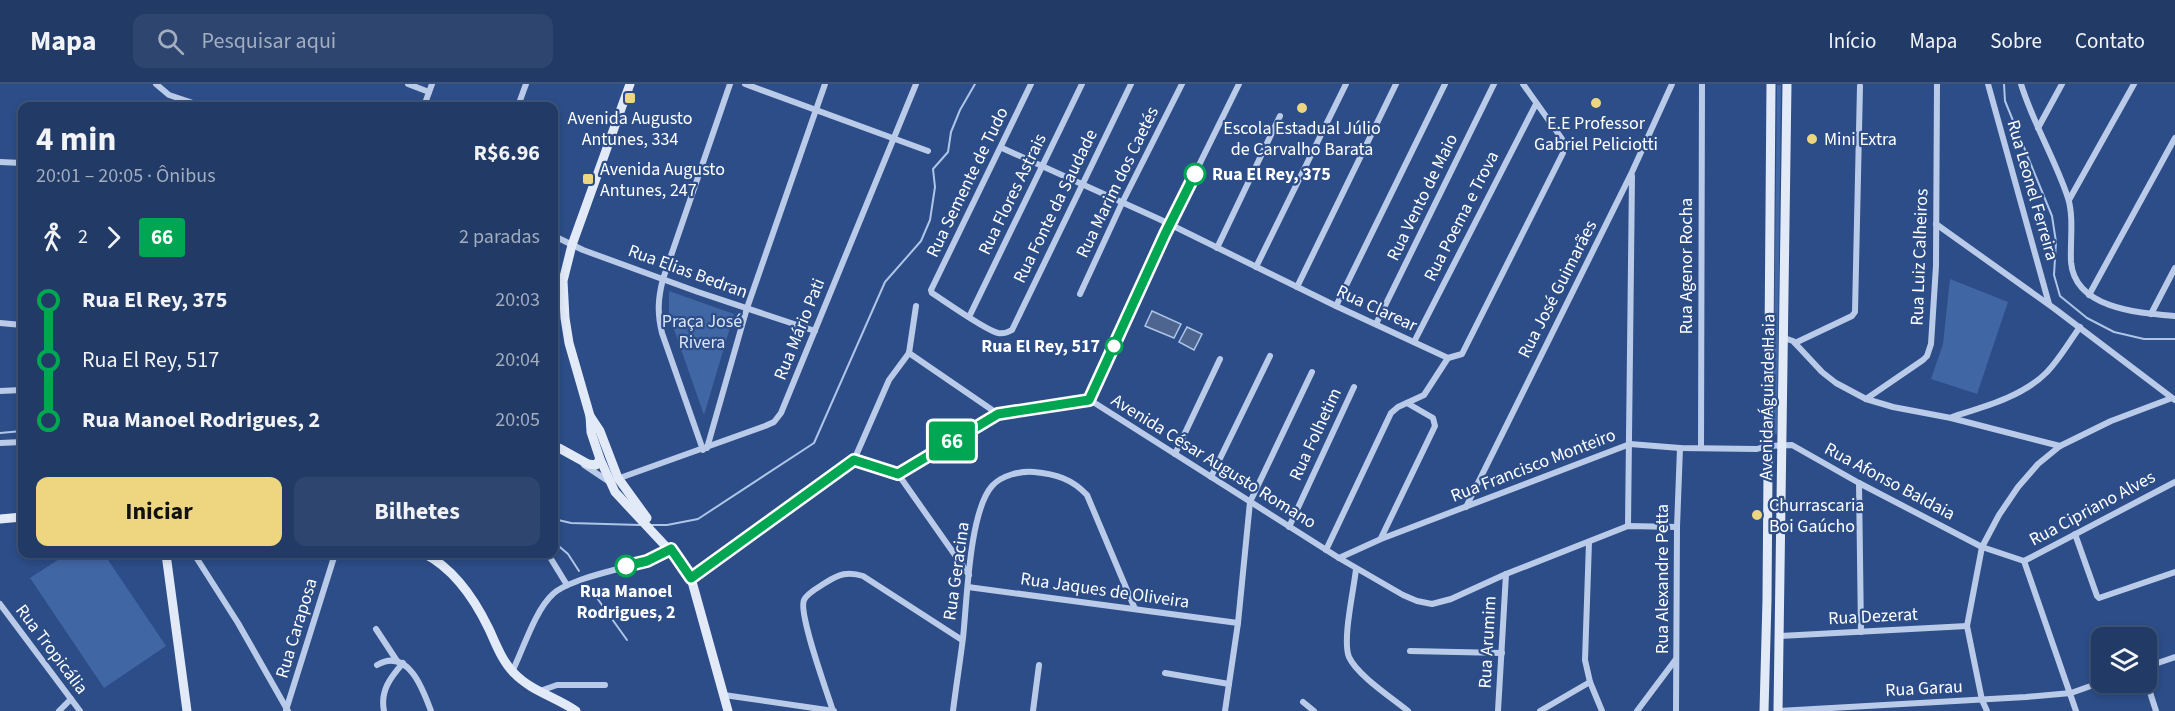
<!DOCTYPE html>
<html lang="pt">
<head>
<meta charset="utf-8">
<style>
	:root { --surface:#213a66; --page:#2d456f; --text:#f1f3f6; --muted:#a2adbf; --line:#3e547a; --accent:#eed681 }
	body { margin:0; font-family:"Source Sans 3",sans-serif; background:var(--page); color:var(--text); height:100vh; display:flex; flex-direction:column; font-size:22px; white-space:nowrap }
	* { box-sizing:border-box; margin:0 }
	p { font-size:20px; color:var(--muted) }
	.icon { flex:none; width:33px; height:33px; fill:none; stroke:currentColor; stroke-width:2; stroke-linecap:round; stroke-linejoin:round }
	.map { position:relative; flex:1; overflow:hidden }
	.details { position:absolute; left:18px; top:18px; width:540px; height:456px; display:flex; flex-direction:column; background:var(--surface); border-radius:12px; box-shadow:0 3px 9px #0003,0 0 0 2px var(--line) }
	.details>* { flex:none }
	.badge { padding:0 12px; border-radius:4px; font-size:21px; line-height:39px }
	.fabs { position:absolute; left:2091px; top:543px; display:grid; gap:12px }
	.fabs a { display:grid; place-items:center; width:66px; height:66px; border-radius:12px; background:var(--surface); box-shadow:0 3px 9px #0003,0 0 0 2px var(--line); font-size:30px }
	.map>.badge { position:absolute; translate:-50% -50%; box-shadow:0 0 0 3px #fff }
	.legs { display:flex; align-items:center; gap:9px; height:66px; padding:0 18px; font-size:20px }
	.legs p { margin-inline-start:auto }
	.summary { display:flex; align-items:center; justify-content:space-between; height:102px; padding:0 18px }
	h1 { font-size:33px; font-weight:700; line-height:45px }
	.action { display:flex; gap:12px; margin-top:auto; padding:12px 18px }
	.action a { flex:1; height:69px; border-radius:12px; background:var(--accent); color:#111; font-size:24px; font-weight:700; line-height:69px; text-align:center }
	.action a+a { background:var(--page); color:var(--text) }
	ul { padding:0 18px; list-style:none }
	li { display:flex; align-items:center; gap:21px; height:60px; font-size:22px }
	li i { display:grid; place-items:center; width:9px; height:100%; margin:0 8px; background:currentColor }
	li i::after { content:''; width:15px; height:15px; margin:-8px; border:4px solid; border-radius:50%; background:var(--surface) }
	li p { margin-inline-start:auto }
	li:first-child i { background:linear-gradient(#0000 50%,currentColor 0) }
	li:last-child i { background:linear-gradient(currentColor 50%,#0000 0) }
	header { display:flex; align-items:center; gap:36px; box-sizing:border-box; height:84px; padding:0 30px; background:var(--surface); border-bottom:2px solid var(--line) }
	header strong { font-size:28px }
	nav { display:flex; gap:33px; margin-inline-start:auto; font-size:21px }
	.search { width:420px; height:54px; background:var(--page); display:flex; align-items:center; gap:15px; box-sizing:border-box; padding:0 21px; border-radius:12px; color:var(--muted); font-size:22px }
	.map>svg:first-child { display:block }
	.green { fill:#4166a4 }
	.water { fill:#4d658f; stroke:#aec5e8; stroke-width:1.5 }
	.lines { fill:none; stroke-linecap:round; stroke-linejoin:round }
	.stream { stroke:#aec5e8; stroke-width:2 }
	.street { stroke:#b9cbe8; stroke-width:6 }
	.secondary { stroke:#e2eaf8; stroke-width:9 }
	.line-1-casing { stroke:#fff; stroke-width:14 }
	.line-1 { stroke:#00a651; stroke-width:9 }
	.poi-dot { fill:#eed681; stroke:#2c4d88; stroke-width:2 }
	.stop-1-dot { fill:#fff; stroke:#00a651; stroke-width:3 }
	.labels { text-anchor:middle; stroke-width:4.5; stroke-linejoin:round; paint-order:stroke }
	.poi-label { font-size:18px; fill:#fff; stroke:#2c4d88 }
	.stop-label { font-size:18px; font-weight:bold; fill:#fff; stroke:#2c4d88; text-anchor:start }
	.street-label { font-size:18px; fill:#fff; stroke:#2c4d88 }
	.park-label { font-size:18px; fill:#dce6f7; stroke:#2c4d88 }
</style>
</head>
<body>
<header>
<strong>Mapa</strong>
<div class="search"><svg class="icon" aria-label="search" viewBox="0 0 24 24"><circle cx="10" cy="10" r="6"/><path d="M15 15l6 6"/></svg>Pesquisar aqui</div>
<nav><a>Início</a><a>Mapa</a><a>Sobre</a><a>Contato</a></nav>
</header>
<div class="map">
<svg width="2175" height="627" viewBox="0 0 2175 627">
	<rect width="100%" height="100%" fill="#2c4d88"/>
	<g class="green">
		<path d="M1777 1H1781L1777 350H1773Z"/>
		<path d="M1950 195 2008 218 1977 310 1931 295 1943 260Z"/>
		<path d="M669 207 734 230 704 331 669 231Z"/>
		<path d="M67 470H104L166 562 104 604 30 494Z"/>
	</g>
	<g class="water">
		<path d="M1152 227 1181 240 1174 254 1145 242Z"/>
		<path d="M1187 243 1202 250 1194 266 1179 258Z"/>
	</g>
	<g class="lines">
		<g class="stream">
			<path d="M2004 0 2005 17 2052 132 2056 158 2054 191 2060 212 2087 234 2114 248 2144 255H2175"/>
			<path d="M0 349 22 347"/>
			<path d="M554 435 571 439 640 441"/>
			<path d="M649 441H667L698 435 814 359 885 198 921 157 930 136 935 103 933 85 948 68 951 48 960 26 975 0"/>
			<path d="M554 458 568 470 579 487"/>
			<path d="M587 500 627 556"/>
		</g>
		<g class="street">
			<path d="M156 0 169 11 202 22"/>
			<path d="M408 0 429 8"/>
			<path d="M745 0 928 67"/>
			<path d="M1031 0 931 206 932 209C946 218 985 246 998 249 1004 250 1007 249 1012 246L1131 0"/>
			<path d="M1988 0 2049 220"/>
			<path d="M2021 0C2033 39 2055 75 2068 114 2074 133 2070 158 2071 178 2075 225 2139 229 2175 232"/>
			<path d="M424 22 432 0"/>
			<path d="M518 22 526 0"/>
			<path d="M2038 44 2062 0"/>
			<path d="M1002 64 1159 135 1336 222 1448 274 1462 270 1563 69 1564 62 1562 55 1523 0"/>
			<path d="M0 78 22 79"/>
			<path d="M2069 116 2134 0"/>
			<path d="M1936 140 2055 225 2175 316"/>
			<path d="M554 152 583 166 698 208 815 247"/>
			<path d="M1217 164 1280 32"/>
			<path d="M1256 183 1346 0"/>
			<path d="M1297 203 1396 0"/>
			<path d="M1080 210 1122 119 1182 0"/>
			<path d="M2089 211 2175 54"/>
			<path d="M1336 222 1445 0"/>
			<path d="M2151 230 2175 184"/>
			<path d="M969 233 1082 0"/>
			<path d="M0 239 22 241"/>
			<path d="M1376 240 1494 0"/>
			<path d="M1784 254 1793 257 1822 288 1836 299 1866 315 1893 323 1951 334 2060 362"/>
			<path d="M1414 258 1536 20"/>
			<path d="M1795 259 1852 232 1855 228 1860 2"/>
			<path d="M909 269 998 330"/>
			<path d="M909 269 916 222"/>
			<path d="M0 307 22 306"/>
			<path d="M1866 315 1923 276 1927 272 1931 260 1936 182 1937 0"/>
			<path d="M1090 316 1165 150 1239 0"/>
			<path d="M1952 333C1983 323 2022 313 2046 289 2059 276 2069 258 2080 243"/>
			<path d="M0 359 22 358"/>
			<path d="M707 364 747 224 825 0"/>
			<path d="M1701 364 1702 0"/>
			<path d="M703 366 662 249C657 229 658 214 663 195L730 0"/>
			<path d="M1175 370 1220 275"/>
			<path d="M854 376 889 296 909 269"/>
			<path d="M584 381 608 397"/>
			<path d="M898 390 969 491"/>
			<path d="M1211 393 1270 272"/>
			<path d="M617 395 765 342 774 338 781 329 916 0"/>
			<path d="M1859 399 1861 548"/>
			<path d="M1466 423 1632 88 1672 0"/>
			<path d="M1628 442 1632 92"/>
			<path d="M1289 443 1354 303"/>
			<path d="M2075 450 2097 512 2099 514 2175 488"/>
			<path d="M1381 454 1435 342 1433 334 1407 319"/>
			<path d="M1589 458 1585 576 1590 598 1602 627"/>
			<path d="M1326 466 1391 329 1398 323 1424 311 1448 274"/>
			<path d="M194 470 238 539 288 627"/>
			<path d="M548 470 567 501"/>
			<path d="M1339 474 1381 455 1630 360 1680 364 1757 365 1767 362 1792 361 1859 399 1982 463 2024 477 2076 627"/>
			<path d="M2024 477 2175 398"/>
			<path d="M1356 485C1354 505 1342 556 1349 573 1357 591 1392 614 1408 627"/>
			<path d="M691 494 854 376 898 390 998 330 1090 316 1339 474 1403 511 1417 517 1432 520 1451 515 1506 490 1628 442 1677 443"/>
			<path d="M968 503 1238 539"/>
			<path d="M0 520 80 627"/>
			<path d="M376 545 397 577"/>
			<path d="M1780 552 1967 542"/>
			<path d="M1410 567 1502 569"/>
			<path d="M377 581C408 563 423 605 431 627"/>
			<path d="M2146 583 2175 573"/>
			<path d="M512 588C523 566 535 526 553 510 561 502 573 499 583 495 612 485 644 481 671 465"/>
			<path d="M1165 589 1229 600"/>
			<path d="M2146 596 2156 627"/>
			<path d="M540 607 557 601H605"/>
			<path d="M724 611 834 627"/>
			<path d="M1303 618 1314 627"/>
			<path d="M286 626 335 470"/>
			<path d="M59 627 71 615"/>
			<path d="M384 627C380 607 390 594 403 579"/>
			<path d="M833 627C827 608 798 529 804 516 807 509 819 503 825 499 839 490 848 487 863 492L962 556"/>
			<path d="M953 627C956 603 960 578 963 554 967 518 969 428 992 402 1002 391 1020 387 1034 388 1056 390 1072 395 1087 411L1135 525"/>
			<path d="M1033 627 1039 581"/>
			<path d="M1225 627 1238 539 1250 418 1312 288"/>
			<path d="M1498 627 1506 490"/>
			<path d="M1540 627 1590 598"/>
			<path d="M1637 627 1676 575"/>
			<path d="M1676 627 1677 443 1680 364"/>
			<path d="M1778 627 2026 613 2071 609 2102 598"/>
			<path d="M1987 627 1982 616 1967 542 1982 463 1999 431 2018 403 2038 380 2060 362 2111 337 2172 314"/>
		</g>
		<g class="secondary">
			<path d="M630 0 572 161 563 197 565 234 569 259 590 332 591 348 600 375 615 408 672 469"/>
			<path d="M590 332 600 347 618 394 647 434"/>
			<path d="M559 364 588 380 596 381 600 375"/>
			<path d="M0 435 22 433"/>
			<path d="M671 464 691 494 728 627"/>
			<path d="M166 470 187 627"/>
			<path d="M425 470C454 485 475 516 489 545 496 560 502 577 514 589 531 607 556 613 576 627"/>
			<path d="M1764 627 1767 516 1771 0"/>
			<path d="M1778 627 1787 0"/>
		</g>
	</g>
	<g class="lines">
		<g class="line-1-casing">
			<path id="line-1" d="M626 482 647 477 671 465 691 494 854 376 898 390 998 330 1089 316 1165 150 1195 90"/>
		</g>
		<use href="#line-1" class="line-1"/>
	</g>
	<g class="poi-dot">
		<rect x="624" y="8" width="12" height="12" rx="3"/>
		<circle cx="1596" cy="19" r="6"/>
		<circle cx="1302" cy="24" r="6"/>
		<circle cx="1812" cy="55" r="6"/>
		<rect x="582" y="89" width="12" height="12" rx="3"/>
		<circle cx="1757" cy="431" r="6"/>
	</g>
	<g class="stop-1-dot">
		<circle cx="1195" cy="90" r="10"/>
		<circle cx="1114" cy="262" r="8"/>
		<circle cx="626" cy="482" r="10"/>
	</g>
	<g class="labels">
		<g class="poi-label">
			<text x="630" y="40">Avenida Augusto<tspan x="630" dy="21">Antunes, 334</tspan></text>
			<text x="1596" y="45">E.E Professor<tspan x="1596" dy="21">Gabriel Peliciotti</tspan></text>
			<text x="1302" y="50">Escola Estadual Júlio<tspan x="1302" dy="21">de Carvalho Barata</tspan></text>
			<text x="1824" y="61" text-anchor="start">Mini Extra</text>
			<text x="600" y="91" text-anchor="start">Avenida Augusto<tspan x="600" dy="21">Antunes, 247</tspan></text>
			<text x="1769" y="427" text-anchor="start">Churrascaria<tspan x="1769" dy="21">Boi Gaúcho</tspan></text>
		</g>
		<g class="stop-label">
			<text x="1212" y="96">Rua El Rey, 375</text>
			<text x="1100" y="268" text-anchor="end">Rua El Rey, 517</text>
			<text x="626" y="513" text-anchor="middle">Rua Manoel<tspan x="626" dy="21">Rodrigues, 2</tspan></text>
		</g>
		<g class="street-label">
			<text transform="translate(967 98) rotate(-64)" y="6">Rua Semente de Tudo</text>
			<text transform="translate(1117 98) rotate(-64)" y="6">Rua Marim dos Caetés</text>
			<text transform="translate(2033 106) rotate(74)" y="6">Rua Leonel Ferreira</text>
			<text transform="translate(1012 110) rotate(-64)" y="6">Rua Flores Astrais</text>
			<text transform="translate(1422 113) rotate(-64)" y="6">Rua Vento de Maio</text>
			<text transform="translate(1055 122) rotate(-64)" y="6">Rua Fonte da Saudade</text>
			<text transform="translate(1461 132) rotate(-63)" y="6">Rua Poema e Trova</text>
			<text transform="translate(1919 173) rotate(-88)" y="6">Rua Luiz Calheiros</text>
			<text transform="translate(1686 182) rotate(-90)" y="6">Rua Agenor Rocha</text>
			<text transform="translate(688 187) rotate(20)" y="6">Rua Elias Bedran</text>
			<text transform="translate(1557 205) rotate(-63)" y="6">Rua José Guimarães</text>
			<text transform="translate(1377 224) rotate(25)" y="6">Rua Clarear</text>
			<text transform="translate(799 245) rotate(-68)" y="6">Rua Mário Pati</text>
			<text transform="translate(1767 313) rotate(-89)" y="6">Avenida Águia de Haia</text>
			<text transform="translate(1315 350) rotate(-65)" y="6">Rua Folhetim</text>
			<text transform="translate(1214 377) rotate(32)" y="6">Avenida César Augusto Romano</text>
			<text transform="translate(1533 381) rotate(-21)" y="6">Rua Francisco Monteiro</text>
			<text transform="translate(1890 397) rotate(28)" y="6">Rua Afonso Baldaia</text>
			<text transform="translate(2092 424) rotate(-28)" y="6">Rua Cipriano Alves</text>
			<text transform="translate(956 487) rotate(-82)" y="6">Rua Geracina</text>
			<text transform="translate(1662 495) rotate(-90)" y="6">Rua Alexandre Petta</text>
			<text transform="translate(1105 506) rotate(8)" y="6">Rua Jaques de Oliveira</text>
			<text transform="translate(1873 532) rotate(-3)" y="6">Rua Dezerat</text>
			<text transform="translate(296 544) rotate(-73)" y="6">Rua Caraposa</text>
			<text transform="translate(1487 558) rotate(-87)" y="6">Rua Arumim</text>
			<text transform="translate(52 565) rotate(53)" y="6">Rua Tropicália</text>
			<text transform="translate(1924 604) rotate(-3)" y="6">Rua Garau</text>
		</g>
		<g class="park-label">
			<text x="702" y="243">Praça José<tspan x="702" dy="21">Rivera</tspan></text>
		</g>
	</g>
</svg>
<div class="fabs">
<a><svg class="icon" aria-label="layers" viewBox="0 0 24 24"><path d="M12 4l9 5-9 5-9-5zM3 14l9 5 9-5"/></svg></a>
</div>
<b class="badge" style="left:952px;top:357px;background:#00a651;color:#fff">66</b>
<section class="details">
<div class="summary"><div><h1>4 min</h1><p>20:01 – 20:05 · Ônibus</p></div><b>R$6.96</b></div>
<div class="legs"><svg class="icon" aria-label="walk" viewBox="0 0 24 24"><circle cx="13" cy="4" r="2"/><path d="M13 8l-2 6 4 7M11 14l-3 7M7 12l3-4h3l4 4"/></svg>2<svg class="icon" aria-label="forward" viewBox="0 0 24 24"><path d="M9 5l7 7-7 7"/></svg><b class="badge" style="background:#00a651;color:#fff">66</b><p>2 paradas</p></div>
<ul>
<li><i style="color:#00a651"></i><b>Rua El Rey, 375</b><p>20:03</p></li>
<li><i style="color:#00a651"></i><span>Rua El Rey, 517</span><p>20:04</p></li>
<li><i style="color:#00a651"></i><b>Rua Manoel Rodrigues, 2</b><p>20:05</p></li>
</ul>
<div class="action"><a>Iniciar</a><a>Bilhetes</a></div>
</section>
</div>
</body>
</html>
